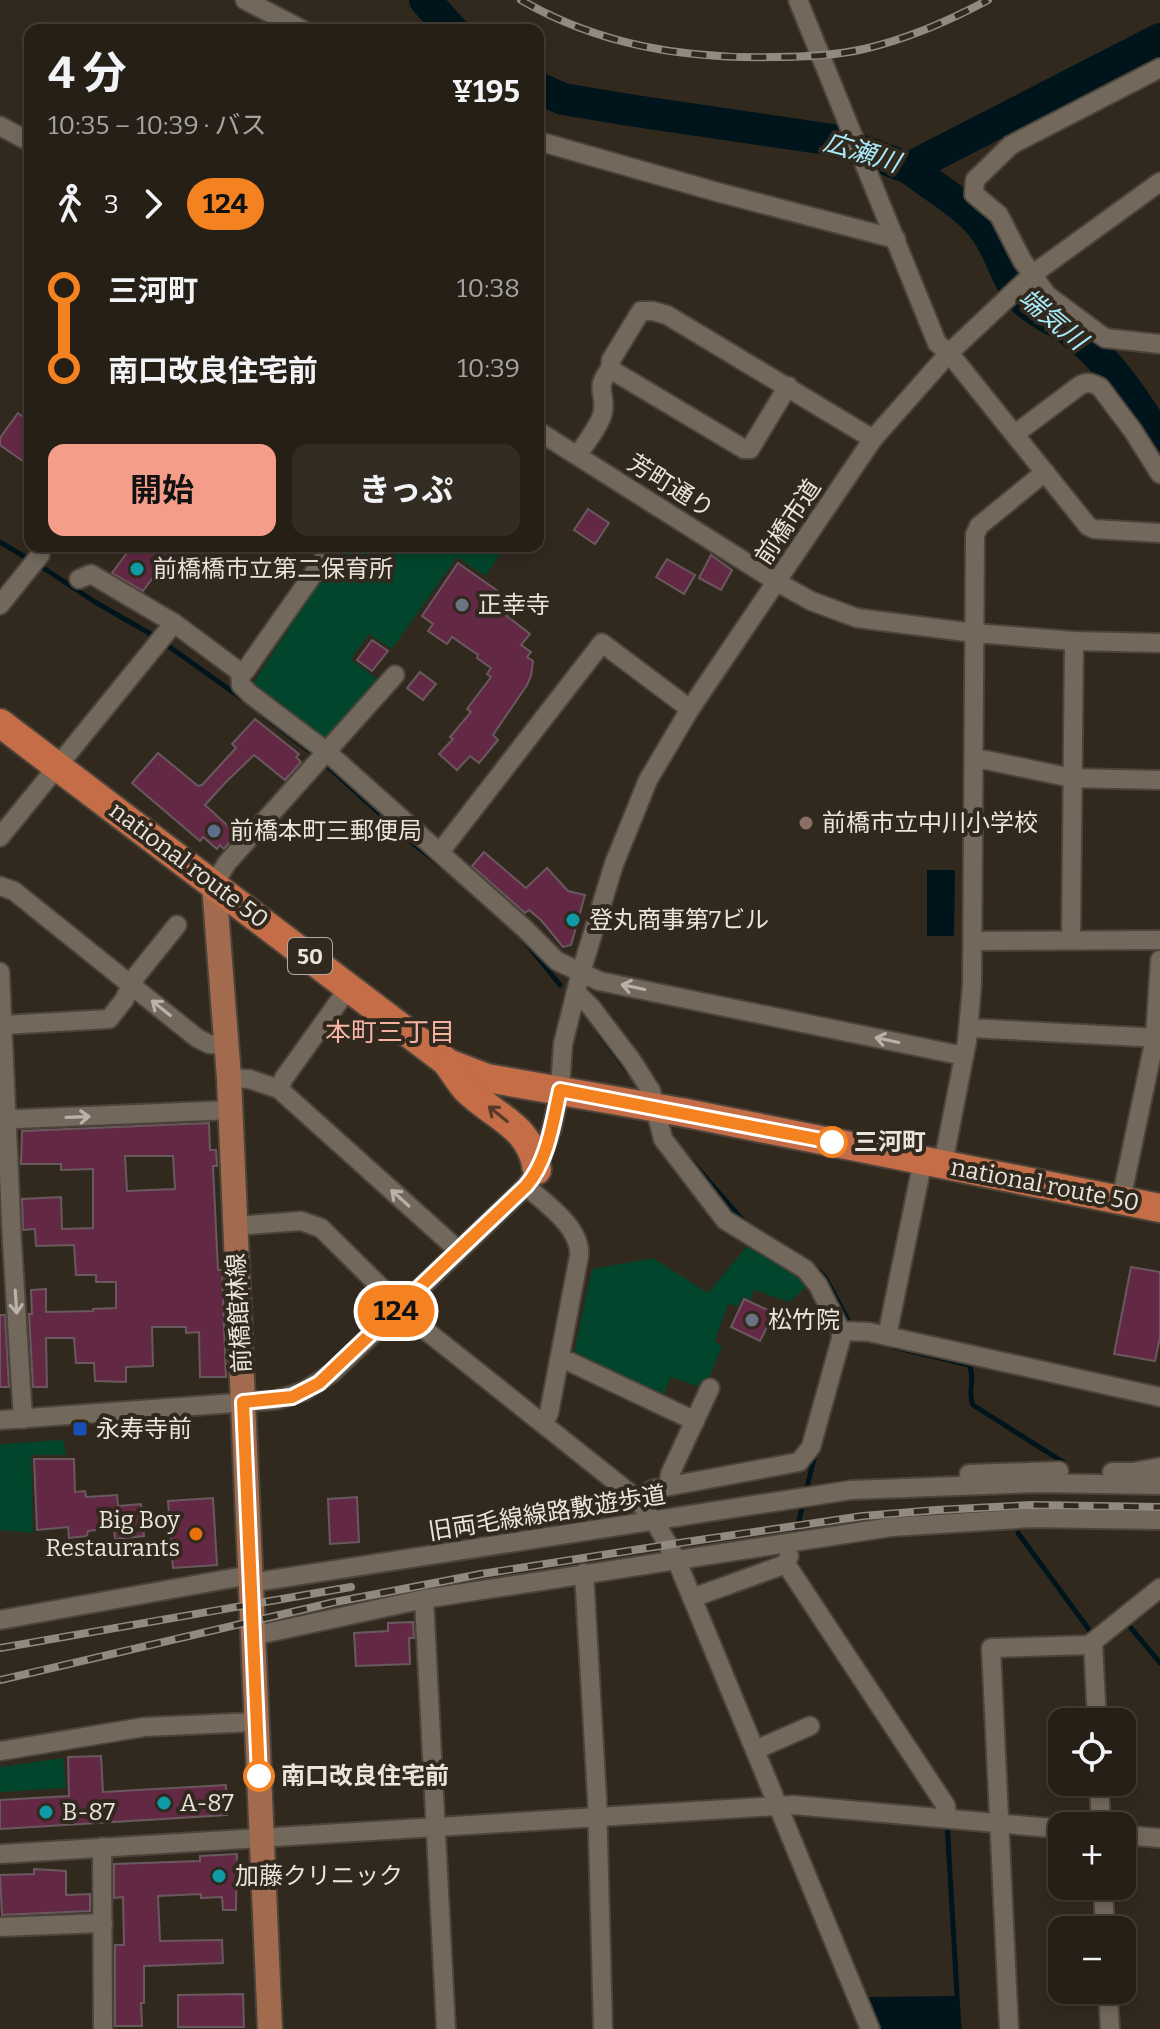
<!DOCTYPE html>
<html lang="ja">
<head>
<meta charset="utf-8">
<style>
	:root { --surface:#261f16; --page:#322c23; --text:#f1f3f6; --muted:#a4a2a1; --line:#423d35; --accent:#f49e8a }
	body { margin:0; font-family:Bitter,"Noto Sans JP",serif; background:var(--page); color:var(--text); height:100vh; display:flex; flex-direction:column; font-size:30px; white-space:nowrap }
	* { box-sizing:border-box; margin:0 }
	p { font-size:26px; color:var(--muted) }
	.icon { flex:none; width:44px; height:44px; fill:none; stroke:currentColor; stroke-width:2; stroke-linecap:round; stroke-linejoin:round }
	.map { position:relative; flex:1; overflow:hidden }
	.drawer { position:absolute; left:24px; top:24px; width:520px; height:528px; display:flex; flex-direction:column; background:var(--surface); border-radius:16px; box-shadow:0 4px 12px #0003,0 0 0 2px var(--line) }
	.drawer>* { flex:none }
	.badge { padding:0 16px; border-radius:26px; font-size:28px; line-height:52px }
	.fabs { position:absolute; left:1048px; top:1708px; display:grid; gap:16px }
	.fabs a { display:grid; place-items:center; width:88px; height:88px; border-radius:16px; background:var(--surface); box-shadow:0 4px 12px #0003,0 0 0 2px var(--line); font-size:40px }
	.map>.badge { position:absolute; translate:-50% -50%; box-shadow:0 0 0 4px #fff }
	.legs { display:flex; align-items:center; gap:12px; height:88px; padding:0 24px; font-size:26px }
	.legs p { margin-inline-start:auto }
	.head { display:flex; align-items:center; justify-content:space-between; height:136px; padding:0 24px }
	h1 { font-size:44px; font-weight:700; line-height:60px }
	.primary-button { display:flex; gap:16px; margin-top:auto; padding:16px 24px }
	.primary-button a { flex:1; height:92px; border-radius:16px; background:var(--accent); color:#111; font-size:32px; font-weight:700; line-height:92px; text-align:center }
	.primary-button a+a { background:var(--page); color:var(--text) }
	ul { padding:0 24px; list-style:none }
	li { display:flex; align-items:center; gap:28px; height:80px; font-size:30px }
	li i { display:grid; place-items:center; width:12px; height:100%; margin:0 10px; background:currentColor }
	li i::after { content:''; width:20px; height:20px; margin:-10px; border:6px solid; border-radius:50%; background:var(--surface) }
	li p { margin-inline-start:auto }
	li:first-child i { background:linear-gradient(#0000 50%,currentColor 0) }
	li:last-child i { background:linear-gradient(currentColor 50%,#0000 0) }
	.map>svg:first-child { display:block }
	.green { fill:#02452d }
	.water { fill:#00151b }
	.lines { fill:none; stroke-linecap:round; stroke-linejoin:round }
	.stream { stroke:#00151b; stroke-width:5 }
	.river { stroke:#00151b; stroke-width:32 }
	.building { fill:#632944; stroke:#69595f; stroke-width:2; fill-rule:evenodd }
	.minor-casing { stroke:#4c443b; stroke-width:22 }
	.major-casing { stroke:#4c443b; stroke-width:28 }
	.highway-casing { stroke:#4c443b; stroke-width:32 }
	.minor { stroke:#72685b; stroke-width:18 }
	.major { stroke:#a36b4e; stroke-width:24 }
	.highway { stroke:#c46d46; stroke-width:28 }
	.rail-casing { stroke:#928a81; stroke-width:8 }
	.rail { stroke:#32291e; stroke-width:5; stroke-dasharray:15; stroke-linecap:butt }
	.oneway { stroke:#bab2a9 }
	.oneway2 { stroke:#563a28 }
	.line-1-casing { stroke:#fff; stroke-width:18 }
	.line-1 { stroke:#f58220; stroke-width:12 }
	.culture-dot { fill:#0f9aa8; stroke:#32291e; stroke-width:3 }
	.worship-dot { fill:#6b7280; stroke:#32291e; stroke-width:3 }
	.education-dot { fill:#8d6e63; stroke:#32291e; stroke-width:3 }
	.service-dot { fill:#5c6f8a; stroke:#32291e; stroke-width:3 }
	.stop-1-dot { fill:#fff; stroke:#f58220; stroke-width:4 }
	.transit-dot { fill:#1a4fb4; stroke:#32291e; stroke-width:3 }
	.food-dot { fill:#e8710a; stroke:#32291e; stroke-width:3 }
	.labels { text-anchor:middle; stroke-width:8; stroke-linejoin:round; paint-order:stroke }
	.shield { fill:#32291e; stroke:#b3aca4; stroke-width:2 }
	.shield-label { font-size:22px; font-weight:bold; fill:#eae4dd }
	.street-label { font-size:24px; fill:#eae4dd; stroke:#32291e }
	.poi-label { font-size:24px; fill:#eae4dd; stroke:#32291e; text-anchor:start }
	.stop-label { font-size:24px; font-weight:bold; fill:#eae4dd; stroke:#32291e; text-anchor:start }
	.water-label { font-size:26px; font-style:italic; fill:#a8ecfc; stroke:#32291e }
	.neighbourhood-label { font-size:26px; fill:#f5b3a4; stroke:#32291e }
</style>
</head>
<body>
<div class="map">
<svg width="1160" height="2029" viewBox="0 0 1160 2029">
	<rect width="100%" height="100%" fill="#32291e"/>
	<g class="green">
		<path d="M342 546H505L486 576 457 557 392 649 369 634 351 659 377 679 329 739 318 742 250 688Z"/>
		<path d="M747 1246 809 1284 789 1302 754 1290 750 1300 743 1297 738 1306 728 1304 715 1341 722 1347 704 1389 671 1377 661 1400 581 1361 574 1353 592 1269 653 1258 708 1293Z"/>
		<path d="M63 1440 66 1455H31L33 1533 0 1530V1444Z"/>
		<path d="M63 1758 66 1788 0 1792V1767Z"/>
	</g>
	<g class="water">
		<path d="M927 870H955L954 936H927Z"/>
		<path d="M956 1996 959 2029H872L864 1997Z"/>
	</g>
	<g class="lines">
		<g class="stream">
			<path d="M0 542 30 560"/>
			<path d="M39 565 95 602 156 637"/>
			<path d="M164 643 244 700"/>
			<path d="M264 716 316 756"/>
			<path d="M324 763 411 842 443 867"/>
			<path d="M522 938 560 985"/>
			<path d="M600 1034 630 1074"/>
			<path d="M692 1162 746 1224"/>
			<path d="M775 1241 797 1254"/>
			<path d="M806 1259 825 1277 851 1326"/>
			<path d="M894 1347 969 1365C976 1378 967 1392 973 1405L1063 1462"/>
			<path d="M1018 1533 1093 1635"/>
			<path d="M795 1537 815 1454"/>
			<path d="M1126 1622 1160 1663"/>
			<path d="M947 1822 959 2029"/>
		</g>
		<g class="river">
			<path d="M425 0 452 30"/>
			<path d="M538 88 563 99 629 110 833 140 909 168 1160 39"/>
			<path d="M909 168C932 186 963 203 982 226 1000 248 1005 279 1025 301 1037 314 1057 320 1071 331 1109 360 1136 401 1160 441"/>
		</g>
	</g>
	<g class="building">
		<path d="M18 413 30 422V466L0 445V438Z"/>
		<path d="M588 509 609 523 595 544 574 530Z"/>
		<path d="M132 546H209L195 565 174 549 143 591 112 573Z"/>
		<path d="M711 555 732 570 721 590 699 578Z"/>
		<path d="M667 559 695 575 684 594 656 577Z"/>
		<path d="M458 563 502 594 498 600 511 610 507 616 530 634 521 645 531 652 527 657 533 661 531 676 527 685 493 735 498 740 479 763 470 756 457 770 439 754 453 739 450 737 471 712 467 709 491 677 487 674 491 668 477 658 478 655 452 637 447 644 428 631 433 624 422 616Z"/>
		<path d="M372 640 388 651 372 671 357 660Z"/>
		<path d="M420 672 436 684 423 700 407 688Z"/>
		<path d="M255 719 299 754 296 757 301 762 285 780 254 755 225 783 205 805 237 834 224 849 220 845 217 849 203 837 200 841 132 783 158 753 198 786 202 785 236 748 232 744Z"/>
		<path d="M484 852 526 888 547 868 568 891 585 895 571 945 563 947 541 920 529 910 525 913 472 866Z"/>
		<path d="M209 1123 210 1150H216L217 1166H213L218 1270H222L226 1377H200L199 1332 186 1333V1327H152L153 1366 126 1367V1382L95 1381 94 1363H76L74 1338H46L47 1387H33L29 1314H32L31 1290 46 1289V1312L93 1311V1309L116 1308V1282H96V1275H76L74 1245 36 1246 35 1229 23 1230 22 1199 61 1197 62 1229 93 1228V1169L61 1170V1164H21L22 1131ZM125 1156H173L175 1189 127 1191Z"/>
		<path d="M1131 1267 1160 1272V1337L1155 1361 1114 1354Z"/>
		<path d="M744 1299 774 1313 760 1341 731 1327Z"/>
		<path d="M0 1315H5L9 1387H0Z"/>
		<path d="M34 1459H74L75 1492 85 1491 86 1497 117 1495 118 1506 141 1504 144 1536 115 1539 114 1528 88 1531 87 1536 69 1538 68 1527 37 1530Z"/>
		<path d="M357 1497 359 1542 330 1544 328 1499Z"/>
		<path d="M213 1498 217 1565 173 1568 168 1501Z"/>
		<path d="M413 1622 414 1638H409L410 1664 356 1666 354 1633 388 1631V1623Z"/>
		<path d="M101 1756 103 1792 226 1785 227 1815 0 1829V1800L69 1796 68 1757Z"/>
		<path d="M237 1854 236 1910H223L222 1897 201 1898V1894L158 1896 160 1941 222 1940 223 1963 144 1966V2003H141L142 2026H115V1945H124L123 1897 114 1898V1864L200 1861V1856Z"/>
		<path d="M34 1869 66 1871V1895L90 1894V1911L2 1915 0 1875 34 1874Z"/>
		<path d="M243 1994 244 2027H178V1995Z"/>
	</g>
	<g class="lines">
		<g class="minor-casing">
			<g id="minor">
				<path d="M245 0 303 30"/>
				<path d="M798 0 937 343 949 353 1088 526 1094 529 1160 533"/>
				<path d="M1160 68 1011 145 975 180 974 194 999 215 1022 260 1047 295 1105 338 1160 344"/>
				<path d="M0 126 30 142"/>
				<path d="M538 141 717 192 896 239"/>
				<path d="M788 386 750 449H744L610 369 611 360 641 311H653L667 315 873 439"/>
				<path d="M538 431 777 582 811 601 857 618 974 633 1074 641 1160 643"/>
				<path d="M1015 434 1079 386C1087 381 1092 383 1100 387L1133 431 1160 474"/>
				<path d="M578 455C585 443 601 425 603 411 606 391 594 390 610 369"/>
				<path d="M79 579 91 574 174 623 240 672 245 671 333 546"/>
				<path d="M0 605 40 555"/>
				<path d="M240 672 241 685 250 694 327 752 524 928 557 961 599 981 964 1056"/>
				<path d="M974 760H986L1072 778 1160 780"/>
				<path d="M0 837 174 623"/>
				<path d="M440 852 602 643 690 709"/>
				<path d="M214 884 227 863 395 675"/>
				<path d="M0 886 14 891 197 1038 209 1044 227 1045"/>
				<path d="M1071 939 1074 641"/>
				<path d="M973 941 1160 940"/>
				<path d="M0 972 12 1242 23 1419"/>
				<path d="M576 992 591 1007 632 1061 651 1091 663 1139 725 1220 805 1269 818 1285 841 1331V1339L811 1447 799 1462 654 1489 636 1498"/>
				<path d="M3 1025 109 1019 124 1000 136 976 177 925"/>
				<path d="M969 1028 1160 1038"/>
				<path d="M229 1078 249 1079 279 1089 458 1250"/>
				<path d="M279 1089 284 1078 350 986"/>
				<path d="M0 1116 17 1119 231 1110"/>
				<path d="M943 1164 967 1041 972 985 975 535 979 526 1045 472"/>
				<path d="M526 1186C545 1203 582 1228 579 1256L549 1413 543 1423"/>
				<path d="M1121 1200 1155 1038 1160 960"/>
				<path d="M235 1226 301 1221 321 1228 419 1325 636 1498 658 1527 676 1559 870 2029"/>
				<path d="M841 1331 869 1332 1160 1397"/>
				<path d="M887 1336 923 1160"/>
				<path d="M559 1360 570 1362 695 1421"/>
				<path d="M0 1420 276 1400 304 1391 332 1373 526 1186 537 1170 552 1128 560 1090 563 1044 581 972 614 864 648 780 690 709 873 439 949 353 1033 274 1160 182"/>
				<path d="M1112 1472H1133L1160 1467"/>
				<path d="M969 1474 1059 1471"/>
				<path d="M669 1486 670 1474 710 1388"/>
				<path d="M786 1564 946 1806 947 1818"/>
				<path d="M584 1573 597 1798 603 2029"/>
				<path d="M250 1583 851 1490 1036 1483 1160 1485"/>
				<path d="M692 1598 786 1564 789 1556"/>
				<path d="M424 1599 446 2029"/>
				<path d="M0 1620 250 1575"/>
				<path d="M253 1636 424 1599 891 1527 1032 1518 1160 1520"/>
				<path d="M1093 1643 1097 1722"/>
				<path d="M755 1750 810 1726"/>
				<path d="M0 1751 144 1727 256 1722"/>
				<path d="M1099 1782 1101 1826"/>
				<path d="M1122 1835 1160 1838"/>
				<path d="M102 1847 103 2029"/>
				<path d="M0 1854 793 1805 1062 1829"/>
				<path d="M1103 1886 1105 1930"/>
				<path d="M0 1927 103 1923"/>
				<path d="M1108 1990 1110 2029"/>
				<path d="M1009 2029 991 1648 1089 1645 1160 1588"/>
			</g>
		</g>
		<g class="major-casing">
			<path id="major" d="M214 884 229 1078 270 2029"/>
		</g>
		<g class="highway-casing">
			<g id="highway">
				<path d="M0 723 448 1063 487 1078 681 1112 1160 1208"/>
				<path d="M448 1064C454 1072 460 1083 467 1090 496 1118 531 1126 537 1170"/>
			</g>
		</g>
		<use href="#minor" class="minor"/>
		<use href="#major" class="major"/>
		<use href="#highway" class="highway"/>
		<g class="rail-casing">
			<g id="rail">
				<path d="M521 0C599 45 684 59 773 57 804 57 833 56 864 49 907 39 949 21 988 0"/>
				<path d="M0 1648 351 1587"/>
				<path d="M0 1680 335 1602 481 1574 679 1543 863 1516 936 1510 1032 1505 1160 1507"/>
			</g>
		</g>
		<use href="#rail" class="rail"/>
	</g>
	<defs><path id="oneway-shaft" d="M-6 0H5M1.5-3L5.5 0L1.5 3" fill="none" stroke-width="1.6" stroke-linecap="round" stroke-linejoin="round" transform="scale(2)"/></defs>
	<g class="oneway">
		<use href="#oneway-shaft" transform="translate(633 987) rotate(-168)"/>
		<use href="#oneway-shaft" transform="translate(161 1008) rotate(-141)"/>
		<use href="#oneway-shaft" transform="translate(887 1040) rotate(-168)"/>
		<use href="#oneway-shaft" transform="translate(78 1117) rotate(-2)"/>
		<use href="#oneway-shaft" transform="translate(400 1198) rotate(-138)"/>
		<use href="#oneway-shaft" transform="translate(16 1302) rotate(86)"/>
	</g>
	<use class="oneway2" href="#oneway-shaft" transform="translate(498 1114) rotate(-141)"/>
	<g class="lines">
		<g class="line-1-casing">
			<path id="line-1" d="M259 1776 243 1402 292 1397 319 1383 526 1186C548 1161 553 1121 560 1090L832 1142"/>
		</g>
		<use href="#line-1" class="line-1"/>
	</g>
	<g class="culture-dot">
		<circle cx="137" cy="569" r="8"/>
		<circle cx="573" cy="920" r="8"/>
		<circle cx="164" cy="1803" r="8"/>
		<circle cx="46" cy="1812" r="8"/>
		<circle cx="219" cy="1876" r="8"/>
	</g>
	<g class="worship-dot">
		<circle cx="462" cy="605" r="8"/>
		<circle cx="752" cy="1320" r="8"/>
	</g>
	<circle class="education-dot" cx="806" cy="823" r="8"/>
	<circle class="service-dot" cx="214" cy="831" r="8"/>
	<g class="stop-1-dot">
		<circle cx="832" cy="1142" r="14"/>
		<circle cx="259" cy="1776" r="14"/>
	</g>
	<rect class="transit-dot" x="72" y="1421" width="16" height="16" rx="4"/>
	<circle class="food-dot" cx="196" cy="1534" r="8"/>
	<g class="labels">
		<rect class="shield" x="288" y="938" width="44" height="36" rx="6"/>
		<g class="shield-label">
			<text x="310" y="964">50</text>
		</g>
		<g class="street-label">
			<text transform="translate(671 486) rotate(32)" y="8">芳町通り</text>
			<text transform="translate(788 522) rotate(-56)" y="8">前橋市道</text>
			<text transform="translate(189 865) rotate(37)" y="8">national route 50</text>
			<text transform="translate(1045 1185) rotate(11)" y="8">national route 50</text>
			<text transform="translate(239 1313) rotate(-93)" y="8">前橋館林線</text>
			<text transform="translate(547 1513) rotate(-9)" y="8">旧両毛線線路敷遊歩道</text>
		</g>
		<g class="poi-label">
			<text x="153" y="577">前橋橋市立第二保育所</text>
			<text x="478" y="613">正幸寺</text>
			<text x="822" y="831">前橋市立中川小学校</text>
			<text x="230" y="839">前橋本町三郵便局</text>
			<text x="589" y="928">登丸商事第7ビル</text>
			<text x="768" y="1328">松竹院</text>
			<text x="96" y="1437">永寿寺前</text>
			<text x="180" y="1528" text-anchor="end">Big Boy<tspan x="180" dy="28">Restaurants</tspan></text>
			<text x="180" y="1811">A-87</text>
			<text x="62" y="1820">B-87</text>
			<text x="235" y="1884">加藤クリニック</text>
		</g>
		<g class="stop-label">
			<text x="854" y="1150">三河町</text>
			<text x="281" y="1784">南口改良住宅前</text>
		</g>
		<g class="water-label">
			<text transform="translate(862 152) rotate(17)" y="9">広瀬川</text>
			<text transform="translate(1053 319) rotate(40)" y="9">端気川</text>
		</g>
		<g class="neighbourhood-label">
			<text x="390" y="1041">本町三丁目</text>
		</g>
	</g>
</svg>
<div class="fabs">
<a><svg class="icon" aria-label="locate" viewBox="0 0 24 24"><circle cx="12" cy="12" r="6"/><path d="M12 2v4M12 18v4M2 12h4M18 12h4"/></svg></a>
<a>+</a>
<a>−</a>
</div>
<b class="badge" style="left:396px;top:1311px;background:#f58220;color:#111">124</b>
<section class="drawer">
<div class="head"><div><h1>4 分</h1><p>10:35 – 10:39 · バス</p></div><b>¥195</b></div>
<div class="legs"><svg class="icon" aria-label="walk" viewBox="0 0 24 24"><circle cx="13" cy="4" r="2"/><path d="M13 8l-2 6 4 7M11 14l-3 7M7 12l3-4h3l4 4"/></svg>3<svg class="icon" aria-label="forward" viewBox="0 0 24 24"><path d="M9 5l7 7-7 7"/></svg><b class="badge" style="background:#f58220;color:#111">124</b></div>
<ul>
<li><i style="color:#f58220"></i><b>三河町</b><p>10:38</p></li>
<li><i style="color:#f58220"></i><b>南口改良住宅前</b><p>10:39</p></li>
</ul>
<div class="primary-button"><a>開始</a><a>きっぷ</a></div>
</section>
</div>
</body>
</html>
